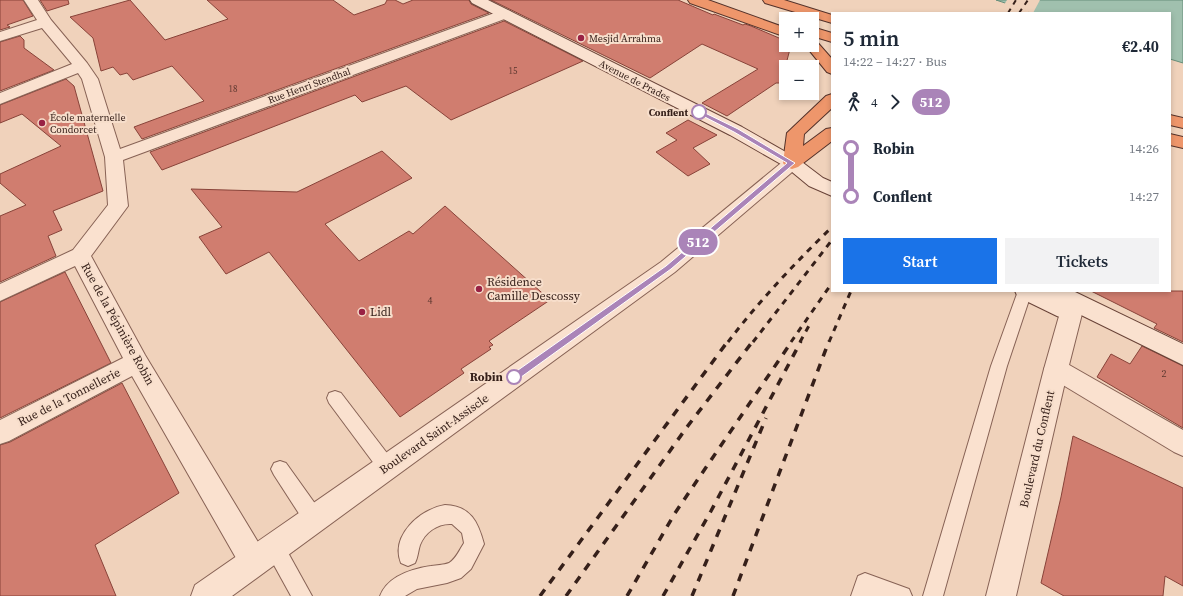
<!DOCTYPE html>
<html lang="en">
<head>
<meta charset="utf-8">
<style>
	:root { --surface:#fff; --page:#f2f2f3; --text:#1f2937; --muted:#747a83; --accent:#1a73e8 }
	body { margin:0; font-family:"Source Serif 4",serif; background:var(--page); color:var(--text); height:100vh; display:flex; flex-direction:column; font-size:15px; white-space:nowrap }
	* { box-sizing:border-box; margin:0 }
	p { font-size:13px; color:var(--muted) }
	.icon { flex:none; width:22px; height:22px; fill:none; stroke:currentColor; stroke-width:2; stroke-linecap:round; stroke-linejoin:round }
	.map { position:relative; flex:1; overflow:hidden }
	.panel { position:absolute; left:831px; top:12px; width:340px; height:280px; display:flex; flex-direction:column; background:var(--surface); border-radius:0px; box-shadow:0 2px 6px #0003 }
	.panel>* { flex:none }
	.badge { padding:0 8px; border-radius:13px; font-size:14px; line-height:26px }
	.tools { position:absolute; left:779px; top:12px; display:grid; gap:8px }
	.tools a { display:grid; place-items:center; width:40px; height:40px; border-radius:0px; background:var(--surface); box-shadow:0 2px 6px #0003; font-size:20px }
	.map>.badge { position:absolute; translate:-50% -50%; box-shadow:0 0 0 2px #fff }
	.legs { display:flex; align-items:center; gap:6px; height:44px; padding:0 12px; font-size:13px }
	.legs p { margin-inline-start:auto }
	.head { display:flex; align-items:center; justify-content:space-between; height:68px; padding:0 12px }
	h1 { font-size:22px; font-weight:600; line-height:30px }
	.action { display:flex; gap:8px; margin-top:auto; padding:8px 12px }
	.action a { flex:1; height:46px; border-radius:0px; background:var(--accent); color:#fff; font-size:16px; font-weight:600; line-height:46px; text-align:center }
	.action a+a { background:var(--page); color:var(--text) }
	ul { padding:0 12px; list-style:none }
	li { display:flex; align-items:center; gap:14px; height:48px; font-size:15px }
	li i { display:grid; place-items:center; width:6px; height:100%; margin:0 5px; background:currentColor }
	li i::after { content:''; width:10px; height:10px; margin:-5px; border:3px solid; border-radius:50%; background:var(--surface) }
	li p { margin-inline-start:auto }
	li:first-child i { background:linear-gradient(#0000 50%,currentColor 0) }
	li:last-child i { background:linear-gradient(currentColor 50%,#0000 0) }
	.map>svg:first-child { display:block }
	.water { fill:#a0c0ae; stroke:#678e7a }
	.pier { fill:#f0d2bb }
	.building { fill:#d07d6f; stroke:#884339 }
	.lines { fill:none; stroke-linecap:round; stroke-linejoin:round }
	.service-casing { stroke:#876255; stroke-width:2 }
	.minor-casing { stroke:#876255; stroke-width:2 }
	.tertiary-casing { stroke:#876255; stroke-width:2 }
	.secondary-casing { stroke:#694338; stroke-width:2 }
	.trunk-casing { stroke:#54322a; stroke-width:2 }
	.service { fill:#fae1cf; fill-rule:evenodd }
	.minor { fill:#fae1cf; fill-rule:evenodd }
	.tertiary { fill:#fae1cf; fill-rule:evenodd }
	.secondary { fill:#fae1cf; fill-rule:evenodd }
	.trunk { fill:#ee966b; fill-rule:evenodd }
	.rail-far2 { stroke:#36201a; stroke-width:2; stroke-dasharray:5 5; stroke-linecap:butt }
	.rail-far1 { stroke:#36201a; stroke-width:3; stroke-dasharray:6 6; stroke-linecap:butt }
	.rail { stroke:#36201a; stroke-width:3.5; stroke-dasharray:8 8; stroke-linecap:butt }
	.line-1 { fill:#aa84b8; stroke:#fff }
	.poi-dot { fill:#924; stroke:#f7decb; stroke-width:1.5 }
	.stop-1-dot { fill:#fff; stroke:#aa84b8; stroke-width:2 }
	.labels { text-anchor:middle; stroke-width:4; stroke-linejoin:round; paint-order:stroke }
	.far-number-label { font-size:9px; fill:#5c372f }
	.far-poi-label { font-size:10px; fill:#36201a; stroke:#f7decb; text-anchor:start }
	.far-street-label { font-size:10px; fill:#36201a; stroke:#f7decb }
	.far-stop-label { font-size:10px; font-weight:bold; fill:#36201a; stroke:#f7decb; text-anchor:end }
	.number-label { font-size:10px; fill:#5c372f }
	.poi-label { font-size:12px; fill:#36201a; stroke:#f7decb; text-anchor:start }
	.street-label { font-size:12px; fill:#36201a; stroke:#f7decb }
	.stop-label { font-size:12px; font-weight:bold; fill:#36201a; stroke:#f7decb; text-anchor:end }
</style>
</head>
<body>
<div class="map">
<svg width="1183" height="596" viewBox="0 0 1183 596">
	<rect width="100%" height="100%" fill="#f0d2bb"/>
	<path class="water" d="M996 0H1183V63L1170 59V13H1035Z"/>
	<path class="pier" d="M1007 0H1040L1033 13 1004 5Z"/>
	<g class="building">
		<path d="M0 0H23L33 16 7 25 10 27 0 30Z"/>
		<path d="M40 0H68L69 4 47 11Z"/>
		<path d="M130 0 165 40 228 19 207 0H333L354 15 385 4 387 0H395L403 4 413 0H469L471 4 489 13 142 139 134 127 204 101 172 66 133 80 127 73 120 75 113 67 101 71 93 38 70 17Z"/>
		<path d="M491 0H678L713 15 714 14 743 25 745 24 751 26 786 41 787 51 790 49 781 83H776L727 116 702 103 758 69 702 44 650 78Z"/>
		<path d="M504 21 583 61 451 120 406 86 362 102 355 95 162 170 150 152Z"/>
		<path d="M20 36 24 40V48L54 70 0 91V42Z"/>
		<path d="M66 79 74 86 103 191 53 211 62 230 48 236 56 256 0 282V216L26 205 0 183V174L61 146 22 114 0 123V105Z"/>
		<path d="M688 120 717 135 693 148 710 164 688 176 656 152 677 140 666 133Z"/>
		<path d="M382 151 412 178 325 224 359 261 409 231 413 234 445 206 550 300 489 341 493 345 489 347 491 349 461 369 464 373 400 417 269 252 226 274 199 237 222 227 191 189 297 192Z"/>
		<path d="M65 272 111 363 0 418V302Z"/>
		<path d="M1091 291H1183V342L1154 328 1157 324Z"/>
		<path d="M1142 346 1183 366V428L1097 377 1111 354 1130 364Z"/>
		<path d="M122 383 179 493 95 545 116 596H0V445L10 442Z"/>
		<path d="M1073 436 1183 488V586L1165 576 1163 596H1064L1041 583 1061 497Z"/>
	</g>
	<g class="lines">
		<g class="service-casing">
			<g id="service">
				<path d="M1018 291H1032L1007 366 943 596H923L991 366Z"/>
				<path d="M335 391 341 393 393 461 396 467 393 473 387 475 381 473 329 403 327 398 329 393Z"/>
				<path d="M280 461 286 463 321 512 324 519 321 526 314 528 307 526 274 475 271 469 274 463Z"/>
				<path d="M445 505C471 506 478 522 484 544L471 569 461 578 447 583 417 589 405 596H380C388 576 411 569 431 566 436 565 444 565 449 563 456 559 460 549 464 543L462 533 452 524C438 523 425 532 420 545 418 551 418 557 415 563L408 566 401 563C390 536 420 509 445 505Z"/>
				<path d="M274 537 281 540 312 596H291L264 547 267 540Z"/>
				<path d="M865 573 909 589 912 596H851L858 576Z"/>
			</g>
		</g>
		<g class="minor-casing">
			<g id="minor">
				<path d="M24 0H38L51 20 87 63 98 79 120 149 500 11 505 10 510 11 512 14 510 17 123 160 128 206 91 256 145 355 264 552 269 562 264 572 254 577 244 572 132 376 9 441 0 444V420L123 358 75 266 0 301V284L73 250 108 205 105 157 82 79 78 73 0 104V93L72 64 42 28 0 41V32L37 20Z"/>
				<path d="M1056 359 1064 362 1183 430V456L1174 452 1048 376 1044 369 1048 362Z"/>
			</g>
		</g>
		<g class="tertiary-casing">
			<g id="tertiary">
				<path d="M792 157 798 159 801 163 798 167 675 272 232 596H191L195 585 661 262 786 159Z"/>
				<path d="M1074 294 1082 296 1085 302 1068 369 1016 596H986L1044 369 1063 302 1066 296Z"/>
			</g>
		</g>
		<g class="secondary-casing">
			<g id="secondary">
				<path d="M470 0H488L742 127 798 159 823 178 832 182V196L809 186 786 167 730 135 472 3Z"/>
				<path d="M1015 291H1073L1183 344V365L1075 312 1073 316 1065 319 1057 316 1018 297Z"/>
			</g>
		</g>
		<g class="trunk-casing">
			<g id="trunk">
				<path d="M688 0H708L786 28V37L690 3Z"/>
				<path d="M763 0H784L832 15V23L765 3Z"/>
				<path d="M812 27 832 33V42L812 36Z"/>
				<path d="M812 41 817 42 832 59V74L827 72 805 45H812Z"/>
				<path d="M832 94V108L804 134 803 146 826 129 832 128V141L798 167 792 169 786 167 783 163 787 133 826 96Z"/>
				<path d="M1170 115 1183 118V128L1170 125Z"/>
				<path d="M1170 134 1183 137V148L1170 145Z"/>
			</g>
		</g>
		<use href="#service" class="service"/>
		<use href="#minor" class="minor"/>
		<use href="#tertiary" class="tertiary"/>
		<use href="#secondary" class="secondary"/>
		<use href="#trunk" class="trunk"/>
		<g class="rail-far2">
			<path d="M1008 13 1016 0"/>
			<path d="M1019 13 1028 0"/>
		</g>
		<g class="rail-far1">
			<path d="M728 342C759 301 795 263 832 227"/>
			<path d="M753 342 832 240"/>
			<path d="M791 342 832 283"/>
			<path d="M800 342 811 322"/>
			<path d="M829 342 851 291"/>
		</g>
		<g class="rail">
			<path d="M540 596 728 341"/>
			<path d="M566 596 687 427 753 341"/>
			<path d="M627 596 675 513 792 341"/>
			<path d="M663 596 711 511 801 341"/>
			<path d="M692 596 766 418"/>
			<path d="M733 596 829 341"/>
		</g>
	</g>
	<path class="line-1" d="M697 111H701L738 129 795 163 671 269 517 380H511L510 377 511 375 666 266 787 163 734 132 697 113Z"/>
	<g class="poi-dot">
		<circle cx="581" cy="38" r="4"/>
		<circle cx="42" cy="123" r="4"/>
		<circle cx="479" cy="289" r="4"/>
		<circle cx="362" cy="312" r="4"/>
	</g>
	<g class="stop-1-dot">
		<circle cx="699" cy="112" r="7"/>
		<circle cx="514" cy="377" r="7"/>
	</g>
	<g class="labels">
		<g class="far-number-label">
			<text x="513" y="74">15</text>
			<text x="233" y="92">18</text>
		</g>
		<g class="far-poi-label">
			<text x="589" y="42">Mesjid Arrahma</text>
			<text x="50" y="121">École maternelle<tspan x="50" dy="12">Condorcet</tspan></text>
		</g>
		<g class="far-street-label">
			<text transform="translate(635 80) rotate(27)" y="4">Avenue de Prades</text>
			<text transform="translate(309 85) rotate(-20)" y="4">Rue Henri Stendhal</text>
		</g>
		<g class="far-stop-label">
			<text x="688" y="116">Conflent</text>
		</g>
		<g class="number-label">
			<text x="430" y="304">4</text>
			<text x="1164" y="377">2</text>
		</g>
		<g class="poi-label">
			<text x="487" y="286">Résidence<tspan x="487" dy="14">Camille Descossy</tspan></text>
			<text x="370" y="316">Lidl</text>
		</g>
		<g class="street-label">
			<text transform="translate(118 324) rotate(61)" y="4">Rue de la Pépinière Robin</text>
			<text transform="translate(69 397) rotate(-27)" y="4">Rue de la Tonnellerie</text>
			<text transform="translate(434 434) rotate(-35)" y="4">Boulevard Saint-Assiscle</text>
			<text transform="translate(1037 449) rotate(-77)" y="4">Boulevard du Conflent</text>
		</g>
		<g class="stop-label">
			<text x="503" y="381">Robin</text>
		</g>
	</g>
</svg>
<div class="tools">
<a>+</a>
<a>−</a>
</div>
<b class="badge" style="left:698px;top:242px;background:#aa84b8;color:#fff">512</b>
<section class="panel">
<div class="head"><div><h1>5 min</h1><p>14:22 – 14:27 · Bus</p></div><b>€2.40</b></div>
<div class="legs"><svg class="icon" aria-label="walk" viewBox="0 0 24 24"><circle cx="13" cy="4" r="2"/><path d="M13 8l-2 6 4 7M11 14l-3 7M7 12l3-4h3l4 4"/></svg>4<svg class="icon" aria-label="forward" viewBox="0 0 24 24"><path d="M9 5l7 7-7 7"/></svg><b class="badge" style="background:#aa84b8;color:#fff">512</b></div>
<ul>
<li><i style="color:#aa84b8"></i><b>Robin</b><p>14:26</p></li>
<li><i style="color:#aa84b8"></i><b>Conflent</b><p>14:27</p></li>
</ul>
<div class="action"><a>Start</a><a>Tickets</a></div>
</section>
</div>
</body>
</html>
